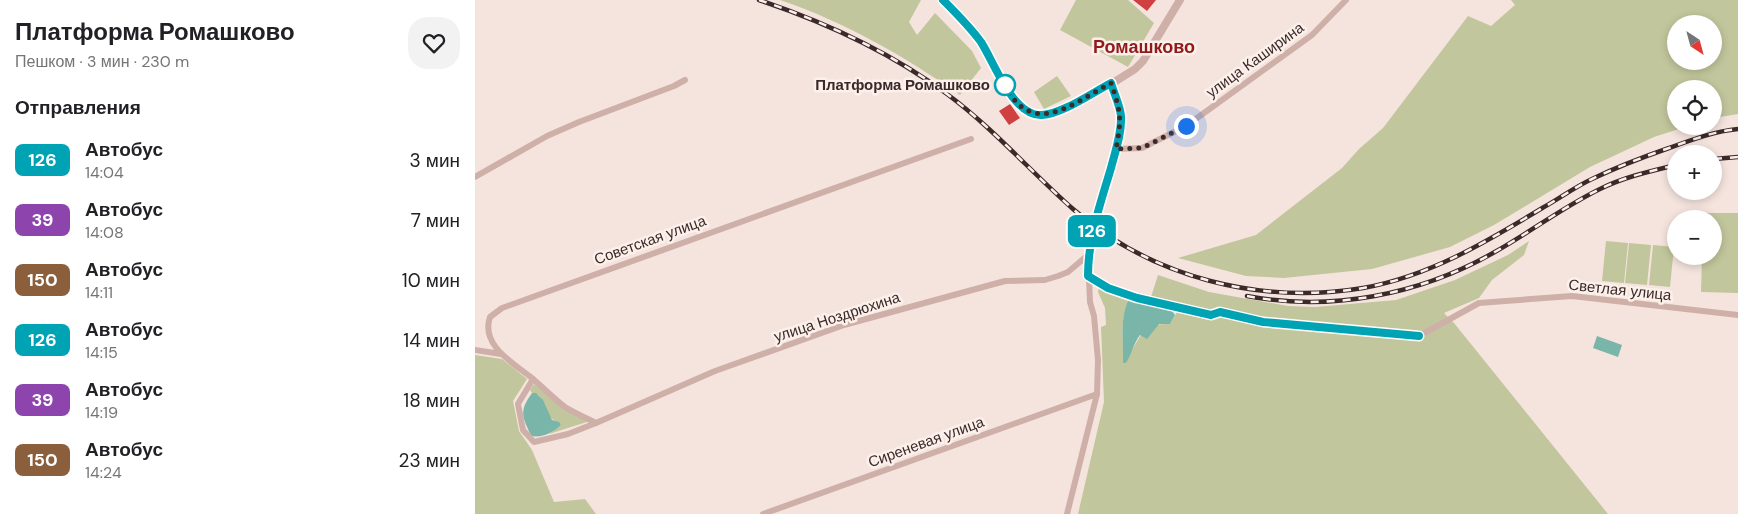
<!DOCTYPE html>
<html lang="ru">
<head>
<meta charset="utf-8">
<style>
	:root { --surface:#fff; --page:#f2f2f2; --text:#202124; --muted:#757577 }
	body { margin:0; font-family:"DM Sans",sans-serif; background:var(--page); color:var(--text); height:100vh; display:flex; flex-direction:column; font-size:19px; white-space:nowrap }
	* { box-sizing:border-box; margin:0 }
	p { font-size:16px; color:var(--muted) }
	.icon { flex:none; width:28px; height:28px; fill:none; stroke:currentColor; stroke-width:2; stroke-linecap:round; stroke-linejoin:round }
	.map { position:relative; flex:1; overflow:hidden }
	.sheet { display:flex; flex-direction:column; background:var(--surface); width:475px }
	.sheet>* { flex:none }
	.badge { padding:0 10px; border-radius:8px; font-size:18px; line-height:32px }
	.needle { width:32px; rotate:144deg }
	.fabs { position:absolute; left:1192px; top:15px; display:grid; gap:10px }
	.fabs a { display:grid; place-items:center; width:55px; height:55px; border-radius:50%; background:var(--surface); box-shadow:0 2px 8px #0003; font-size:25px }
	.you { position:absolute; width:25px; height:25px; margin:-12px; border:4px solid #fff; border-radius:50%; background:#1a73e8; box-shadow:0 0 0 8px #1a73e833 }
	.map>.badge { position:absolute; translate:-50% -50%; box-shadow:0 0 0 2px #fff }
	h2 { padding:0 15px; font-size:19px; line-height:45px }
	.round { display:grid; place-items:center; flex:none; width:52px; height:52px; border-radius:20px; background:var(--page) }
	.headline { display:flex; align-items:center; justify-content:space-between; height:85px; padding:0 15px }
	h1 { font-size:24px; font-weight:700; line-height:38px }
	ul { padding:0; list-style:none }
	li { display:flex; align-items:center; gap:15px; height:60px; padding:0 15px }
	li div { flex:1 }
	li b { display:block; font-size:19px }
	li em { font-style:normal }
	li .badge { min-width:55px; font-weight:700; text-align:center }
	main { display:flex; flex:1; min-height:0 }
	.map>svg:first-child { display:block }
	.green { fill:#c2c69c; fill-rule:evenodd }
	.water { fill:#7ab5a9 }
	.building { fill:#d04040 }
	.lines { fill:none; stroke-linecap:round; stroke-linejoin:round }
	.minor { stroke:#ceb0a8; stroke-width:6 }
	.tertiary { stroke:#ceb0a8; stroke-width:8 }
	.rail-casing { stroke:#3b2a29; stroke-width:4.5 }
	.rail { stroke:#fcf0eb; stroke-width:2.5; stroke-dasharray:8; stroke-linecap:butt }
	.line-casing { stroke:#fff; stroke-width:11 }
	.line { stroke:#00a3b4; stroke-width:8 }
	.walk { stroke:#3b2a29; stroke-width:5; stroke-dasharray:0 9 }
	.stop-dot { fill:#fff; stroke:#00a3b4; stroke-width:2.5 }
	.labels { text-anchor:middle; stroke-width:5; stroke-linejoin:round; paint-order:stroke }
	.street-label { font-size:15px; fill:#3b2a29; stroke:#fcf0eb }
	.stop-label { font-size:15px; font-weight:bold; fill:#3b2a29; stroke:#fcf0eb; text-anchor:end }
	.quarter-label { font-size:18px; font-weight:bold; fill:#911a1a; stroke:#fcf0eb }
</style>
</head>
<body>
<main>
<section class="sheet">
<div class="headline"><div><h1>Платформа Ромашково</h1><p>Пешком · 3 мин · 230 m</p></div><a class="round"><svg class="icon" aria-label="heart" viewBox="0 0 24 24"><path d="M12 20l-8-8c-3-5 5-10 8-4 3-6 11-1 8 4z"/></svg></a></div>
<h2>Отправления</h2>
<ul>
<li><span class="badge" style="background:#00a3b4;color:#fff">126</span><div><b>Автобус</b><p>14:04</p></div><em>3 мин</em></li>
<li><span class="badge" style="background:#8e44ad;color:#fff">39</span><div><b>Автобус</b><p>14:08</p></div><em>7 мин</em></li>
<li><span class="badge" style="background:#8b5e3c;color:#fff">150</span><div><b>Автобус</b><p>14:11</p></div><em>10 мин</em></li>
<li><span class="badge" style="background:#00a3b4;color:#fff">126</span><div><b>Автобус</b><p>14:15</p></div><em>14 мин</em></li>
<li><span class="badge" style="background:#8e44ad;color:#fff">39</span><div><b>Автобус</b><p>14:19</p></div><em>18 мин</em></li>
<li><span class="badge" style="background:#8b5e3c;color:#fff">150</span><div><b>Автобус</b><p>14:24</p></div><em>23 мин</em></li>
</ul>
</section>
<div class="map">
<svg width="1263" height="514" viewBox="0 0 1263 514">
	<rect width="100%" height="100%" fill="#f5e4de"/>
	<g class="green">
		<path d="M305 0H446L434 22 442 35 460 13 497 51 506 68 485 95C429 56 370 22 305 0Z"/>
		<path d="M601 0H653L679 23 653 67 585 30Z"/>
		<path d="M1036 0H1263V114L1239 118V89H1201V126H1213L1179 137 1115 167 1019 225 975 247 897 269 809 278 771 276 703 258 781 235 867 168 884 149 908 128 993 16 1016 26 1040 5ZM1201 24H1239V61H1201Z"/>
		<path d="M582 76 596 96 569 109 559 92Z"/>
		<path d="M1227 213H1263V293L1226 292 1227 256H1239V219H1227Z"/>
		<path d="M1054 241 1049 255 1017 280 1004 298 969 313 979 323 1133 514H603L629 402 626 327 631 325 630 308 623 292 625 282 654 299C644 317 649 343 648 363 664 345 663 322 695 324L702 312 734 320 746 316 775 323 784 319 746 308 735 310 675 300 683 275 734 292 813 306 840 307 921 300 980 280 1033 255Z"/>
		<path d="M1131 241 1153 243 1149 283 1127 281Z"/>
		<path d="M1154 243 1176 245 1172 285 1150 283Z"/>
		<path d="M1178 245 1199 247 1195 287 1174 285Z"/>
		<path d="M0 355 27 359 52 379 38 401 44 431 57 450 79 502 110 499 121 514H0Z"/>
		<path d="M59 384 115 421 74 434 86 425C83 422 79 421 76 418 69 410 70 394 57 393L55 390Z"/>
	</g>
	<g class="water">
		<path d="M654 299 697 311 700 315 695 324H684L672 339 665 335C658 344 657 354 651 363H648C649 343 644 317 654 299Z"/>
		<path d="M1122 336 1147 345 1143 357 1118 348Z"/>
		<path d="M57 393H61L68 400 77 420 84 422 86 425C77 433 68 438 56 436 48 417 43 412 57 393Z"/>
	</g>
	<g class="building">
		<path d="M658 0H681L672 11Z"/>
		<path d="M535 104 545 118 534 125 524 111Z"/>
	</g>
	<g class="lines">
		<g class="minor">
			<path d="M641 149 667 148 711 126 837 35 871 0"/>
			<path d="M0 177 72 136 104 122 199 86 210 80"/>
			<path d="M613 276 633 288 673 301 736 315 745 312 788 322 944 336 1004 303 1097 296 1263 315"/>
			<path d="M0 350 26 354"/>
			<path d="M58 379 43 404 48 430 59 442 93 434 121 423 240 371 369 325 530 281 570 280 583 276 593 272 613 255"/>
			<path d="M121 423C111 418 100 413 90 407 79 399 69 388 58 379 40 364 5 346 15 317L27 308 496 139"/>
			<path d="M288 514 622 394"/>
			<path d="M592 514 622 394 623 360 619 316 615 302 613 255 618 226 641 149 645 127V109L636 83"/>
		</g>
		<path class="tertiary" d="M468 0C481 14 495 27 506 43 519 62 539 119 568 115 593 112 638 83 660 69L668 61 705 0"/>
		<g class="rail-casing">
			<g id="rail">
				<path d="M284 0C350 22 415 52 472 94 518 128 556 172 598 209 677 278 786 305 888 288 955 276 1011 242 1069 207 1085 198 1100 187 1117 179 1142 167 1168 157 1194 148 1216 140 1240 131 1263 129"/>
				<path d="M1239 159 1263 157"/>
				<path d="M772 296C855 312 944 295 1018 253 1054 233 1088 207 1125 189 1149 177 1176 171 1201 165"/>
			</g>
		</g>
		<use href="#rail" class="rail"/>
	</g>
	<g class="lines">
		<g class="line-casing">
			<path id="line" d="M468 0C481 13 495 27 506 42 519 62 538 117 567 115 587 114 617 93 636 83 639 94 645 105 646 116 647 133 640 152 636 168 625 205 613 238 613 276L633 288 662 298 736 315 745 312 788 322 944 336"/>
		</g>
		<use href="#line" class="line"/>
		<path class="walk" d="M530 85C557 139 597 104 636 83 646 112 647 119 641 149L667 148 711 126"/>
	</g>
	<circle class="stop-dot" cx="530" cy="85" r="10"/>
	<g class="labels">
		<g class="street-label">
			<text transform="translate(780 60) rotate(-36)" y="5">улица Каширина</text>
			<text transform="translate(175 240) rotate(-20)" y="5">Советская улица</text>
			<text transform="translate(1145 290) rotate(6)" y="5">Светлая улица</text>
			<text transform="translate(362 317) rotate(-18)" y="5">улица Ноздрюхина</text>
			<text transform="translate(451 442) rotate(-20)" y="5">Сиреневая улица</text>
		</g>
		<g class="stop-label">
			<text x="515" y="90">Платформа Ромашково</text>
		</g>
		<g class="quarter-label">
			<text x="669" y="53">Ромашково</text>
		</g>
	</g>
</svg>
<div class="fabs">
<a><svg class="needle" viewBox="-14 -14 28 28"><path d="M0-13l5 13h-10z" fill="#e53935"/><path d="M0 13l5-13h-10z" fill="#757577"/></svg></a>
<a><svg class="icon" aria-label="locate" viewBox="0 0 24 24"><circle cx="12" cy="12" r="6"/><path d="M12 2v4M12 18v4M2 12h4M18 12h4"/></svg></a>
<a>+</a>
<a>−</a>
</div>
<div class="you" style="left:711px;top:126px"></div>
<b class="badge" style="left:617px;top:231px;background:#00a3b4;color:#fff">126</b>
</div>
</main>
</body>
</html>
